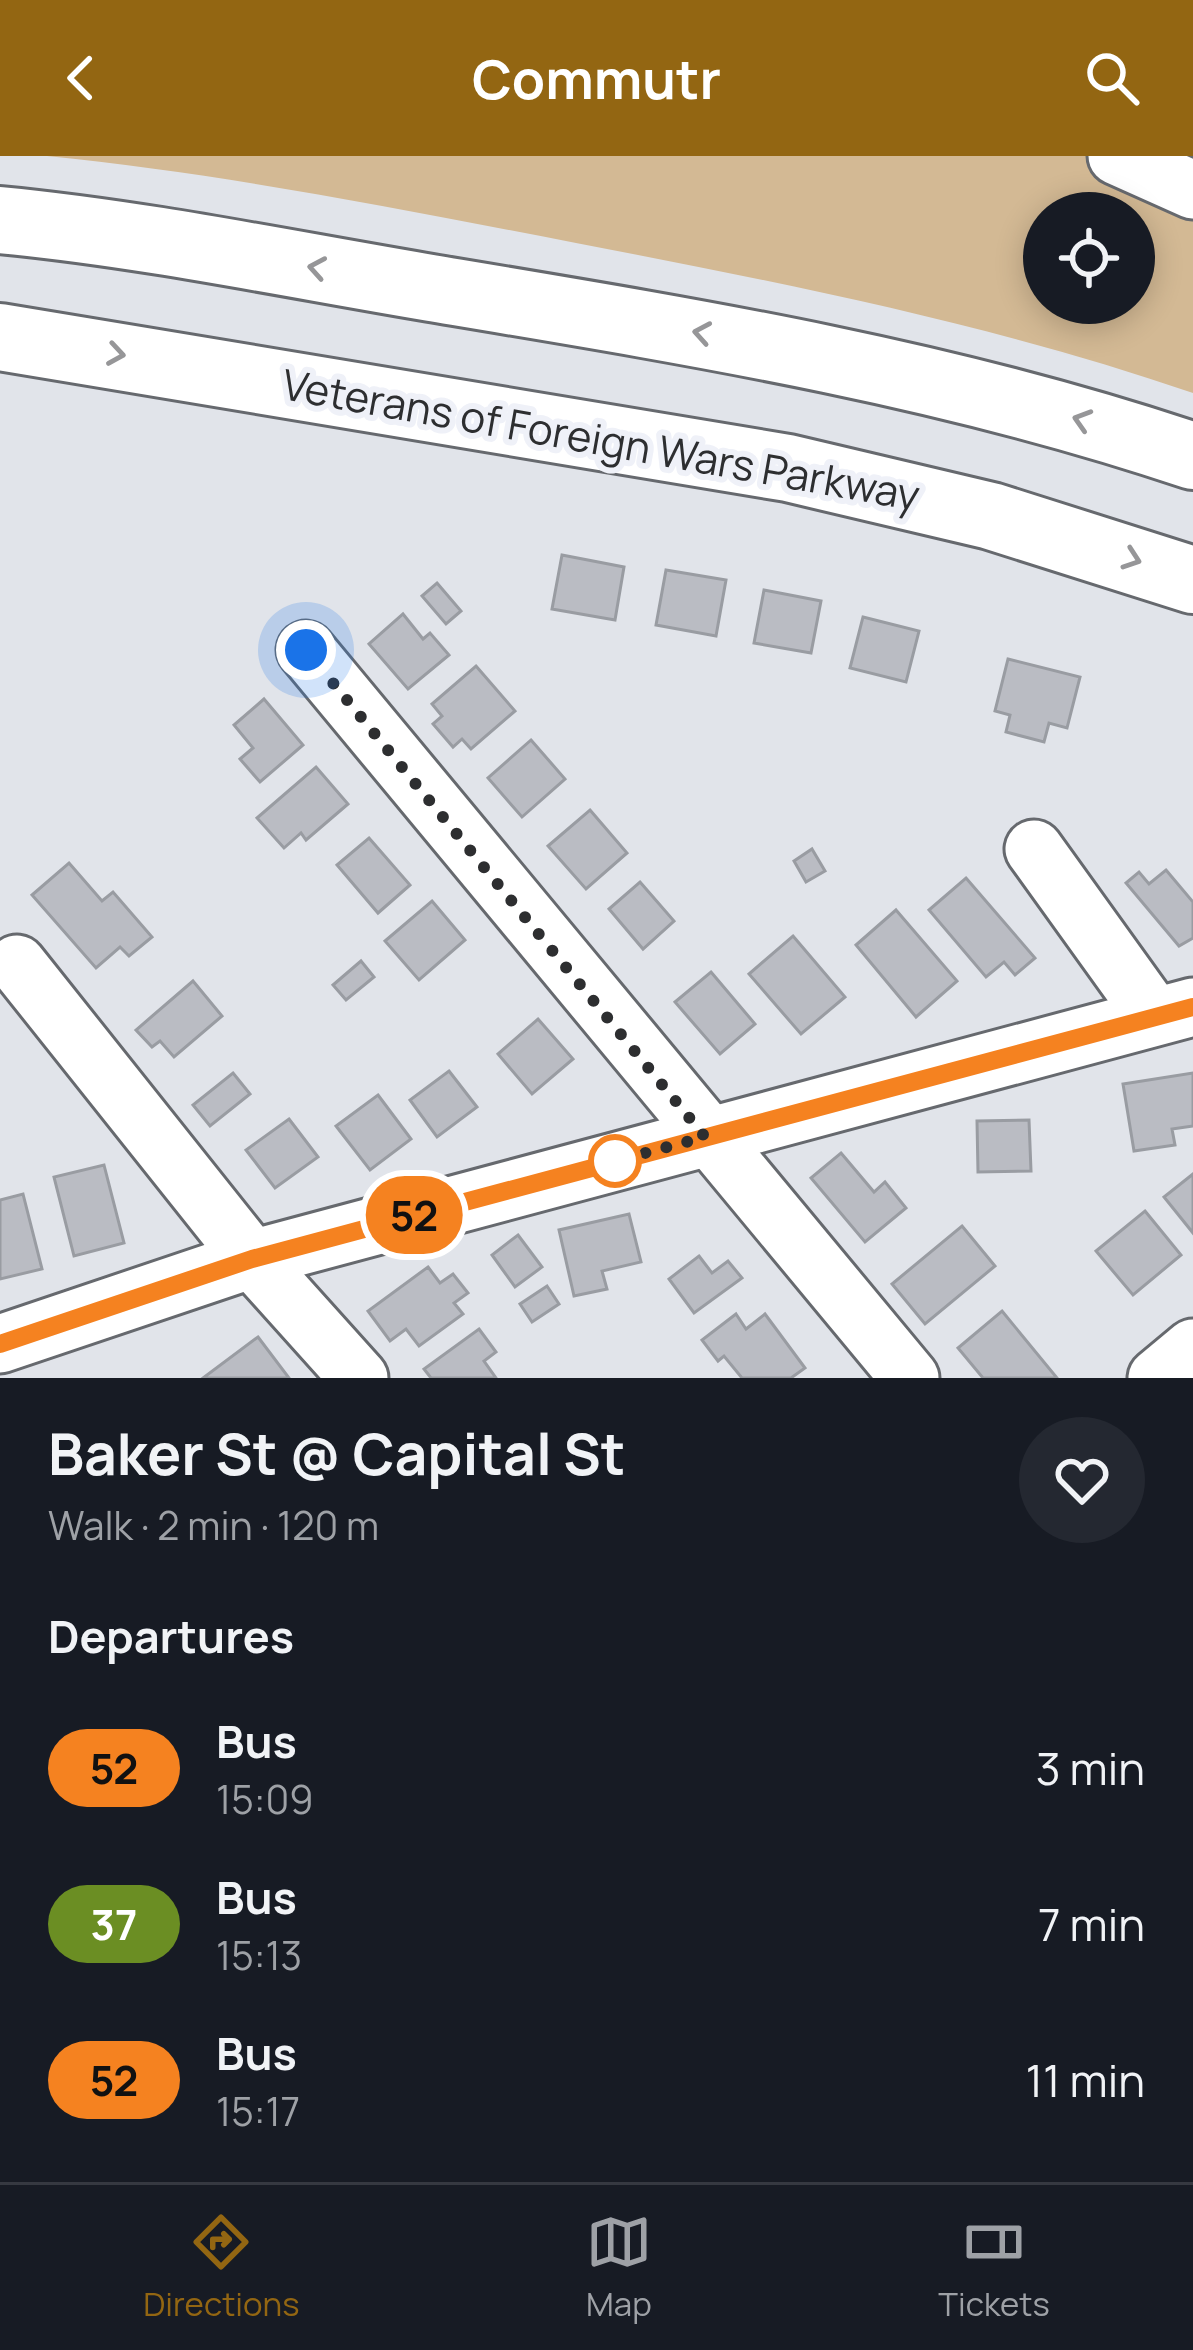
<!DOCTYPE html>
<html lang="en">
<head>
<meta charset="utf-8">
<style>
	:root { --surface:#171b24; --page:#242831; --text:#f1f3f6; --muted:#9ea1a6; --line:#363941; --accent:#936612 }
	body { margin:0; font-family:Manrope,sans-serif; background:var(--page); color:var(--text); height:100vh; display:flex; flex-direction:column; font-size:45px; white-space:nowrap }
	* { box-sizing:border-box; margin:0 }
	p { font-size:39px; color:var(--muted) }
	.icon { flex:none; width:66px; height:66px; fill:none; stroke:currentColor; stroke-width:2; stroke-linecap:round; stroke-linejoin:round }
	.map { position:relative; height:1222px; overflow:hidden }
	.drawer { display:flex; flex-direction:column; background:var(--surface); flex:1 }
	.drawer>* { flex:none }
	.badge { padding:0 24px; border-radius:39px; font-size:42px; line-height:78px }
	.fabs { position:absolute; left:1023px; top:36px; display:grid; gap:24px }
	.fabs a { display:grid; place-items:center; width:132px; height:132px; border-radius:50%; background:var(--surface); box-shadow:0 6px 30px #0003; font-size:60px }
	.you { position:absolute; width:60px; height:60px; margin:-30px; border:9px solid #fff; border-radius:50%; background:#1a73e8; box-shadow:0 0 0 18px #1a73e833 }
	.map>.badge { position:absolute; translate:-50% -50%; box-shadow:0 0 0 6px #fff }
	h2 { padding:0 48px; font-size:45px; line-height:108px }
	.round { display:grid; place-items:center; flex:none; width:126px; height:126px; border-radius:63px; background:var(--page) }
	.summary { display:flex; align-items:center; justify-content:space-between; height:204px; padding:0 48px }
	h1 { font-size:57px; font-weight:700; line-height:90px }
	ul { padding:0; list-style:none }
	li { display:flex; align-items:center; gap:36px; height:156px; padding:0 48px }
	li div { flex:1 }
	li b { display:block; font-size:45px }
	li em { font-style:normal }
	li .badge { min-width:132px; font-weight:700; text-align:center }
	header { display:flex; justify-content:space-between; align-items:center; height:156px; padding:0 48px; background:var(--accent); color:#fff; font-size:54px; font-weight:700 }
	.menu { display:flex; justify-content:space-around; align-items:center; height:168px; border-top:3px solid var(--line); background:var(--surface); font-size:33px; color:var(--muted) }
	.menu a { display:grid; justify-items:center; gap:6px }
	.menu .selected { color:var(--accent) }
	.map>svg:first-child { display:block }
	.green { fill:#d3b994; fill-rule:evenodd }
	.building { fill:#babcc3; stroke:#999ca2; stroke-width:3 }
	.lines { fill:none; stroke-linecap:round; stroke-linejoin:round }
	.minor-casing { stroke:#66696e; stroke-width:63 }
	.highway-casing { stroke:#66696e; stroke-width:72 }
	.minor { stroke:#fff; stroke-width:57 }
	.highway { stroke:#fff; stroke-width:66 }
	.oneway { stroke:#969698 }
	.line-casing { stroke:#fff; stroke-width:27 }
	.line { stroke:#f58220; stroke-width:18 }
	.walk { stroke:#2d2e30; stroke-width:12; stroke-dasharray:0 21.6 }
	.stop-dot { fill:#fff; stroke:#f58220; stroke-width:6 }
	.labels { text-anchor:middle; stroke-width:12; stroke-linejoin:round; paint-order:stroke }
	.street-label { font-size:42px; fill:#2d2e30; stroke:#eff1f8 }
</style>
</head>
<body>
<header><svg class="icon" aria-label="back" viewBox="0 0 24 24"><path d="M15 5l-7 7 7 7"/></svg>Commutr<svg class="icon" aria-label="search" viewBox="0 0 24 24"><circle cx="10" cy="10" r="6"/><path d="M15 15l6 6"/></svg></header>
<div class="map">
<svg width="1193" height="1222" viewBox="0 0 1193 1222">
	<rect width="100%" height="100%" fill="#e1e4ea"/>
	<path class="green" d="M47 0H1193V237C992 168 784 127 576 87 400 53 226 18 47 0ZM1044 57H1134V147H1044Z"/>
	<g class="building">
		<path d="M562 399 624 411 615 464 552 453Z"/>
		<path d="M666 414 726 424 716 480 656 469Z"/>
		<path d="M437 427 461 455 446 468 422 440Z"/>
		<path d="M764 434 821 445 811 497 754 487Z"/>
		<path d="M403 458 423 483 430 477 449 499 408 533 369 488Z"/>
		<path d="M863 461 919 475 906 526 850 512Z"/>
		<path d="M1008 503 1080 521 1067 572 1049 567 1044 586 1006 576 1010 559 995 555Z"/>
		<path d="M476 510 515 555 471 593 462 583 453 591 433 568 442 560 432 548Z"/>
		<path d="M264 543 303 589 260 626 240 603 253 592 234 569Z"/>
		<path d="M531 584 565 623 522 661 488 622Z"/>
		<path d="M316 611 348 648 306 684 301 677 284 692 257 662Z"/>
		<path d="M590 654 627 697 586 733 548 690Z"/>
		<path d="M369 682 410 729 378 757 337 709Z"/>
		<path d="M812 693 825 715 806 726 794 705Z"/>
		<path d="M69 707 102 745 113 736 152 781 129 800 120 791 96 812 32 739Z"/>
		<path d="M1166 714 1193 746V782L1179 790 1126 727 1139 716 1149 728Z"/>
		<path d="M966 722 1035 802 1015 819 1004 806 986 821 929 754Z"/>
		<path d="M640 726 674 765 643 793 609 753Z"/>
		<path d="M432 745 465 784 419 824 385 785Z"/>
		<path d="M896 754 957 825 916 861 856 789Z"/>
		<path d="M793 780 845 841 801 878 749 818Z"/>
		<path d="M361 805 374 821 346 844 333 829Z"/>
		<path d="M711 816 755 868 720 898 675 846Z"/>
		<path d="M193 825 222 860 174 901 160 885 152 891 136 874Z"/>
		<path d="M538 863 573 903 532 938 498 898Z"/>
		<path d="M449 915 477 951 437 981 410 944Z"/>
		<path d="M233 917 250 938 210 970 193 949Z"/>
		<path d="M1193 917V970L1172 973 1175 989 1134 995 1123 928Z"/>
		<path d="M378 939 411 983 370 1014 336 970Z"/>
		<path d="M289 963 318 1001 275 1032 246 994Z"/>
		<path d="M1029 964 1031 1015 978 1016 977 965Z"/>
		<path d="M841 997 874 1036 885 1026 906 1052 865 1086 811 1022Z"/>
		<path d="M104 1009 124 1087 74 1100 54 1021Z"/>
		<path d="M1193 1018V1077L1164 1041Z"/>
		<path d="M23 1038 42 1113 0 1123V1044Z"/>
		<path d="M1145 1055 1181 1099 1133 1139 1096 1095Z"/>
		<path d="M629 1058 641 1106 602 1115 607 1133 574 1140 559 1074Z"/>
		<path d="M962 1070 995 1110 925 1168 892 1128Z"/>
		<path d="M518 1079 542 1111 515 1131 492 1099Z"/>
		<path d="M699 1100 712 1117 728 1105 742 1122 694 1157 669 1123Z"/>
		<path d="M428 1111 440 1127 453 1118 468 1137 454 1147 463 1158 419 1190 406 1173 390 1185 368 1155Z"/>
		<path d="M547 1130 559 1148 532 1166 520 1148Z"/>
		<path d="M1002 1155 1057 1222H983L958 1192Z"/>
		<path d="M736 1158 746 1173 765 1158 805 1212 791 1222H742L724 1200 718 1205 702 1184Z"/>
		<path d="M479 1173 496 1196 484 1205 496 1222H431L424 1213Z"/>
		<path d="M258 1181 289 1222H203Z"/>
	</g>
	<g class="lines">
		<g class="minor-casing">
			<g id="minor">
				<path d="M1117 0 1193 34"/>
				<path d="M306 494 910 1222"/>
				<path d="M1034 693 1154 860"/>
				<path d="M17 808 252 1103 359 1222"/>
				<path d="M0 1188 252 1103 1193 851"/>
				<path d="M1157 1222 1193 1192"/>
			</g>
		</g>
		<g class="highway-casing">
			<g id="highway">
				<path d="M0 64C145 78 288 108 431 132 689 175 944 216 1193 300"/>
				<path d="M0 181 788 312 991 360 1193 424"/>
			</g>
		</g>
		<use href="#minor" class="minor"/>
		<use href="#highway" class="highway"/>
	</g>
	<defs><path id="oneway-chevron" d="M-2-3.5L2.5 0L-2 3.5" fill="none" stroke-width="1.6" stroke-linecap="round" stroke-linejoin="round" transform="scale(3)"/></defs>
	<g class="oneway">
		<use href="#oneway-chevron" transform="translate(317 112) rotate(-170)"/>
		<use href="#oneway-chevron" transform="translate(702 177) rotate(-170)"/>
		<use href="#oneway-chevron" transform="translate(116 198) rotate(9)"/>
		<use href="#oneway-chevron" transform="translate(1082 264) rotate(-163)"/>
		<use href="#oneway-chevron" transform="translate(1132 403) rotate(19)"/>
	</g>
	<g class="lines">
		<g class="line-casing">
			<path id="line" d="M0 1188 252 1103 1193 851"/>
		</g>
		<use href="#line" class="line"/>
		<path class="walk" d="M306 494 705 981 615 1005"/>
	</g>
	<circle class="stop-dot" cx="615" cy="1005" r="24"/>
	<g class="labels">
		<g class="street-label">
			<text transform="translate(601 284) rotate(10)" y="15">Veterans of Foreign Wars Parkway</text>
		</g>
	</g>
</svg>
<div class="fabs">
<a><svg class="icon" aria-label="locate" viewBox="0 0 24 24"><circle cx="12" cy="12" r="6"/><path d="M12 2v4M12 18v4M2 12h4M18 12h4"/></svg></a>
</div>
<div class="you" style="left:306px;top:494px"></div>
<b class="badge" style="left:414px;top:1059px;background:#f58220;color:#111">52</b>
</div>
<section class="drawer">
<div class="summary"><div><h1>Baker St @ Capital St</h1><p>Walk · 2 min · 120 m</p></div><a class="round"><svg class="icon" aria-label="heart" viewBox="0 0 24 24"><path d="M12 20l-8-8c-3-5 5-10 8-4 3-6 11-1 8 4z"/></svg></a></div>
<h2>Departures</h2>
<ul>
<li><span class="badge" style="background:#f58220;color:#111">52</span><div><b>Bus</b><p>15:09</p></div><em>3 min</em></li>
<li><span class="badge" style="background:#6b8e23;color:#fff">37</span><div><b>Bus</b><p>15:13</p></div><em>7 min</em></li>
<li><span class="badge" style="background:#f58220;color:#111">52</span><div><b>Bus</b><p>15:17</p></div><em>11 min</em></li>
</ul>
</section>
<nav class="menu">
<a class="selected"><svg class="icon" aria-label="directions" viewBox="0 0 24 24"><path d="M12 3l9 9-9 9-9-9zM9 14v-3h6M13 9l2 2-2 2"/></svg>Directions</a>
<a><svg class="icon" aria-label="map" viewBox="0 0 24 24"><path d="M3 6l6-2 6 2 6-2v14l-6 2-6-2-6 2zM9 4v14M15 6v14"/></svg>Map</a>
<a><svg class="icon" aria-label="tickets" viewBox="0 0 24 24"><path d="M3 7h18v10H3zM15 7v10"/></svg>Tickets</a>
</nav>
</body>
</html>
